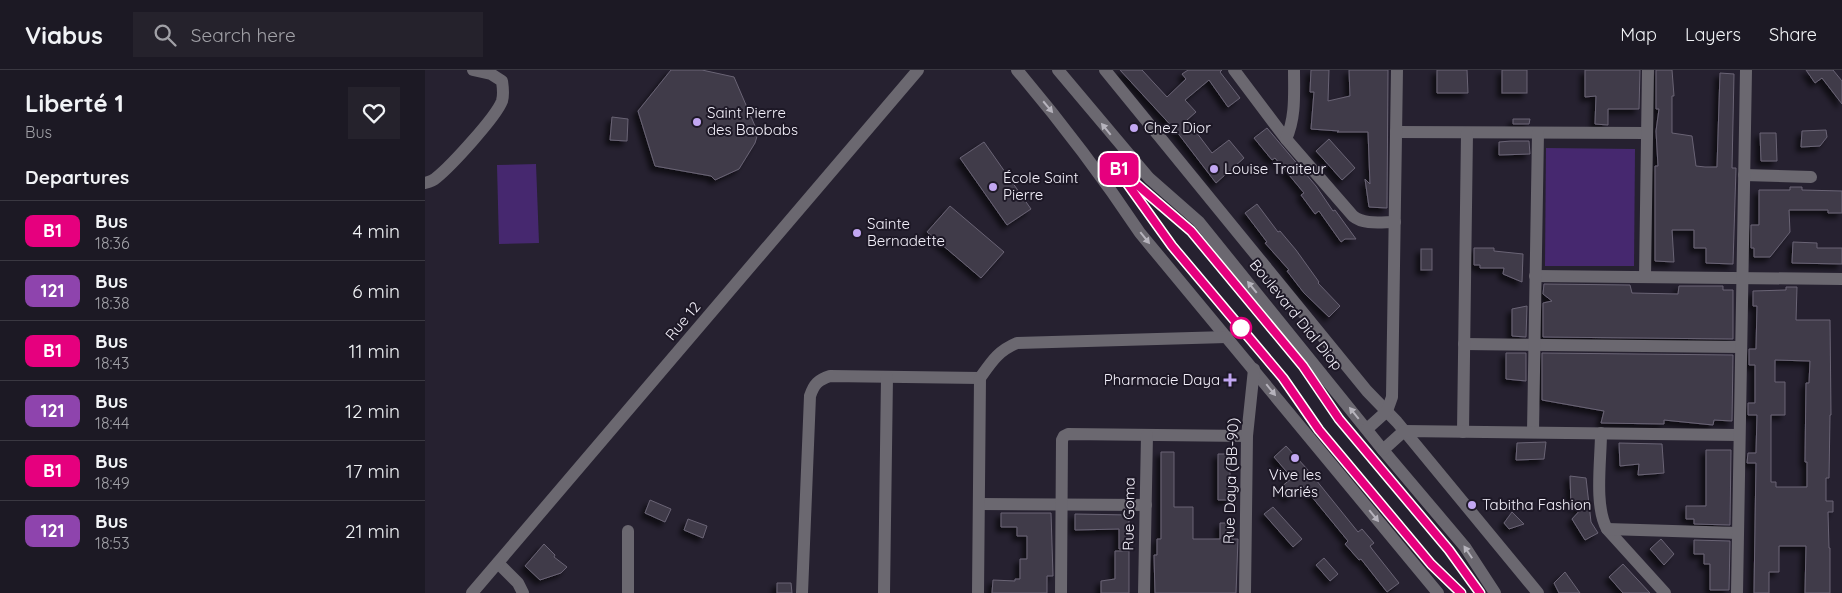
<!DOCTYPE html>
<html lang="en">
<head>
<meta charset="utf-8">
<style>
	:root { --surface:#1c1924; --page:#25222c; --text:#f1f3f6; --muted:#a0a0a6; --line:#3a3841 }
	body { margin:0; font-family:Quicksand,sans-serif; background:var(--page); color:var(--text); height:100vh; display:flex; flex-direction:column; font-size:19px; white-space:nowrap }
	* { box-sizing:border-box; margin:0 }
	p { font-size:16px; color:var(--muted) }
	.icon { flex:none; width:28px; height:28px; fill:none; stroke:currentColor; stroke-width:2; stroke-linecap:round; stroke-linejoin:round }
	.map { position:relative; flex:1; overflow:hidden }
	.details { display:flex; flex-direction:column; background:var(--surface); width:425px }
	.details>* { flex:none }
	.badge { padding:0 10px; border-radius:8px; font-size:18px; line-height:32px }
	.map>.badge { position:absolute; translate:-50% -50%; box-shadow:0 0 0 2px #fff }
	h2 { padding:0 25px; font-size:19px; line-height:45px }
	.round { display:grid; place-items:center; flex:none; width:52px; height:52px; border-radius:0px; background:var(--page) }
	.head { display:flex; align-items:center; justify-content:space-between; height:85px; padding:0 25px }
	h1 { font-size:24px; font-weight:700; line-height:38px }
	ul { padding:0; list-style:none }
	li { display:flex; align-items:center; gap:15px; height:60px; padding:0 25px; border-top:1px solid var(--line) }
	li div { flex:1 }
	li b { display:block; font-size:19px }
	li em { font-style:normal }
	li .badge { min-width:55px; font-weight:700; text-align:center }
	header { display:flex; align-items:center; gap:30px; box-sizing:border-box; height:70px; padding:0 25px; background:var(--surface); border-bottom:1px solid var(--line) }
	header strong { font-size:24px }
	nav { display:flex; gap:28px; margin-inline-start:auto; font-size:18px }
	.search { width:350px; height:45px; background:var(--page); display:flex; align-items:center; gap:12px; box-sizing:border-box; padding:0 18px; border-radius:0px; color:var(--muted); font-size:19px }
	main { display:flex; flex:1; min-height:0 }
	.map>svg:first-child { display:block }
	.green { fill:#46286f }
	.building { fill:#3f3a49; stroke:#6a6475; fill-rule:evenodd; filter:url(#shadow) }
	.lines { fill:none; stroke-linecap:round; stroke-linejoin:round }
	.minor { stroke:#6b6870; stroke-width:12 }
	.oneway { fill:#b6b3bc }
	.line-casing { stroke:#fff; stroke-width:11 }
	.line { stroke:#e6007e; stroke-width:8 }
	.poi-dot { fill:#c2a7f2; stroke:#1d1826; stroke-width:2 }
	.stop-dot { fill:#fff; stroke:#e6007e; stroke-width:2.5 }
	.labels { text-anchor:middle; stroke-width:4; stroke-linejoin:round; paint-order:stroke }
	.poi-label { font-size:15px; fill:#f4f1fb; stroke:#1d1826; text-anchor:start }
	.street-label { font-size:15px; fill:#f4f1fb; stroke:#1d1826 }
</style>
</head>
<body>
<header>
<strong>Viabus</strong>
<div class="search"><svg class="icon" aria-label="search" viewBox="0 0 24 24"><circle cx="10" cy="10" r="6"/><path d="M15 15l6 6"/></svg>Search here</div>
<nav><a>Map</a><a>Layers</a><a>Share</a></nav>
</header>
<main>
<section class="details">
<div class="head"><div><h1>Liberté 1</h1><p>Bus</p></div><a class="round"><svg class="icon" aria-label="heart" viewBox="0 0 24 24"><path d="M12 20l-8-8c-3-5 5-10 8-4 3-6 11-1 8 4z"/></svg></a></div>
<h2>Departures</h2>
<ul>
<li><span class="badge" style="background:#e6007e;color:#fff">B1</span><div><b>Bus</b><p>18:36</p></div><em>4 min</em></li>
<li><span class="badge" style="background:#8e44ad;color:#fff">121</span><div><b>Bus</b><p>18:38</p></div><em>6 min</em></li>
<li><span class="badge" style="background:#e6007e;color:#fff">B1</span><div><b>Bus</b><p>18:43</p></div><em>11 min</em></li>
<li><span class="badge" style="background:#8e44ad;color:#fff">121</span><div><b>Bus</b><p>18:44</p></div><em>12 min</em></li>
<li><span class="badge" style="background:#e6007e;color:#fff">B1</span><div><b>Bus</b><p>18:49</p></div><em>17 min</em></li>
<li><span class="badge" style="background:#8e44ad;color:#fff">121</span><div><b>Bus</b><p>18:53</p></div><em>21 min</em></li>
</ul>
</section>
<div class="map">
<svg width="1417" height="523" viewBox="0 0 1417 523">
	<defs>
		<filter id="shadow"><feDropShadow dx="-4.5" dy="4.5" stdDeviation="2.5" flood-color="#0009"/></filter>
	</defs>
	<rect width="100%" height="100%" fill="#262130"/>
	<g class="green">
		<path d="M1121 78 1210 79 1209 196H1120Z"/>
		<path d="M111 94 114 173 74 174 72 95Z"/>
	</g>
	<g class="building">
		<path d="M246 0H277L309 7 333 63 330 73 314 99 290 110 286 106 230 96 213 41Z"/>
		<path d="M695 0H717L742 27 761 9 757 4 763 0H797L795 2 815 28 803 37 784 10 760 30 771 42 762 50 787 83 804 70 819 88 791 113 752 62Z"/>
		<path d="M886 0H904L903 31 925 26 924 0H963L962 138 944 137 940 109 945 114 943 62H912L914 61 886 59 889 22H885Z"/>
		<path d="M1012 0H1042L1043 23H1012Z"/>
		<rect x="1077" y="0" width="25" height="23"/>
		<path d="M1160 0H1215L1214 39H1183V55L1170 54 1171 26 1160 27Z"/>
		<path d="M1231 0H1247L1249 26H1247V63L1267 66 1271 96 1280 97H1292L1295 3 1309 4 1307 98H1311L1308 194 1281 193V178H1269V160H1247L1249 192 1230 191V96H1233L1231 61 1234 39H1231Z"/>
		<path d="M1381 0H1408L1417 11V34L1397 8 1390 13Z"/>
		<path d="M187 47 203 49 202 71 185 70Z"/>
		<path d="M1088 49H1105L1104 54H1088Z"/>
		<path d="M842 58 891 116 908 141 910 140 931 169H920L916 172 894 141 890 144 876 125 879 123 850 88 847 90 829 68Z"/>
		<path d="M1401 60 1402 67 1395 76 1376 77 1377 61Z"/>
		<path d="M1335 63H1351L1352 91H1336Z"/>
		<path d="M904 69 930 98 917 110 891 81Z"/>
		<path d="M1086 71H1104L1105 84 1074 85V72Z"/>
		<path d="M559 72 606 139 582 155 535 88Z"/>
		<path d="M1365 117H1377V120L1417 121V143H1403V140H1364L1365 162 1345 187H1329V178H1326V155H1334V120H1365Z"/>
		<path d="M832 134 853 162 855 161 871 180 894 212 893 213 915 236 904 247 879 223 862 201 864 200 840 173 842 172 820 143Z"/>
		<path d="M525 136 579 182 556 208 502 162Z"/>
		<path d="M1368 172 1392 173V178H1417V194L1367 193Z"/>
		<path d="M1049 178H1069V181L1098 184 1097 212 1078 204 1079 198H1055V195H1049Z"/>
		<rect x="996" y="179" width="11" height="21"/>
		<path d="M1119 214 1205 215 1207 223 1253 224 1254 216H1298V220H1308V269L1118 267V233L1127 231 1118 224Z"/>
		<path d="M1361 217H1372L1371 250H1405L1406 345H1405L1404 408H1401V431H1408V442H1403L1404 478H1405V523H1380L1381 476H1354V502H1344V523H1329L1331 393H1322L1323 383H1331L1332 345H1323V333H1330V295H1324V279H1331L1332 236H1328V221L1361 220ZM1350 290 1385 291 1384 313H1381L1380 392H1382V417H1351V412H1346V345H1360V312H1350Z"/>
		<path d="M1102 236 1101 267 1087 266V239Z"/>
		<path d="M1081 283H1101V311L1081 309Z"/>
		<path d="M1117 283 1308 285 1307 351 1289 350 1288 355 1239 350V354L1176 353 1179 341 1117 330Z"/>
		<path d="M1121 372 1119 389 1091 390 1092 373Z"/>
		<path d="M1194 373 1237 374 1239 403 1213 405 1214 394 1195 396Z"/>
		<path d="M861 376 883 400 933 462 937 459 949 473 945 476 947 479 974 513 962 522 936 489 934 490 920 474 923 471 878 416 863 428 855 418 867 408 849 387Z"/>
		<path d="M1281 380H1306L1305 455 1269 454V449H1261V436H1281Z"/>
		<path d="M736 382H749V437H768V469H795V453H807V469H813L811 523H730L729 485H732V469H736Z"/>
		<path d="M793 384H805V417H807V430H793Z"/>
		<path d="M1145 406 1161 408 1166 452 1173 463 1160 470 1147 449 1157 438 1146 436Z"/>
		<path d="M225 430 246 439 240 452 220 443Z"/>
		<path d="M848 437 877 469 868 477 839 444Z"/>
		<path d="M1087 442 1099 454 1084 459 1079 453Z"/>
		<path d="M576 443H626L628 506H622V523H567L568 510 590 511V509H595V489H602V466H592V457H576Z"/>
		<path d="M650 444 704 445V479H694V459L650 460Z"/>
		<path d="M263 449 282 456 278 468 259 460Z"/>
		<path d="M1236 469 1249 484 1239 495 1225 479Z"/>
		<path d="M1269 470 1305 471 1304 520H1285V494H1279V484H1269Z"/>
		<path d="M119 474 130 485 129 487 142 497 136 503 115 510 100 496Z"/>
		<path d="M690 481H704V523H676V511L690 509Z"/>
		<path d="M899 488 913 504 905 511 891 495Z"/>
		<path d="M1198 494 1225 523H1198L1184 507Z"/>
		<path d="M1140 502 1155 523H1134L1129 513Z"/>
		<path d="M352 513H366L367 523H352Z"/>
	</g>
	<g class="lines">
		<g class="minor">
			<path d="M592 0C636 52 677 106 715 163L1013 523"/>
			<path d="M633 0 724 108 774 152 958 380 1040 477 1070 523"/>
			<path d="M680 0 942 321 972 352 1113 523"/>
			<path d="M809 0 861 69 928 146C939 155 956 152 970 152"/>
			<path d="M971 62 1222 63"/>
			<path d="M861 69C871 47 869 23 869 0"/>
			<path d="M1319 105 1386 107"/>
			<path d="M0 113C4 112 8 111 11 108 26 96 71 47 77 31 79 24 78 18 77 11L66 4 48 0"/>
			<path d="M1110 206 1417 209"/>
			<path d="M1220 207 1223 0"/>
			<path d="M1039 274 1316 277"/>
			<path d="M942 359 962 341 967 327 972 0"/>
			<path d="M1038 362 1042 63"/>
			<path d="M1108 362 1113 63"/>
			<path d="M1176 363C1176 390 1169 436 1182 459L1240 523"/>
			<path d="M958 380 979 361 1314 365"/>
			<path d="M555 434 721 435"/>
			<path d="M1182 459 1313 463"/>
			<path d="M73 493 93 513 98 523"/>
			<path d="M47 523 493 0"/>
			<path d="M203 523V461"/>
			<path d="M377 523 385 326C389 314 393 310 405 306L555 308"/>
			<path d="M459 523 462 307"/>
			<path d="M553 523 555 308C567 291 573 281 592 273L802 267"/>
			<path d="M636 523 637 370 639 366 643 364 822 366"/>
			<path d="M719 523 722 365"/>
			<path d="M820 523 822 366 829 299"/>
			<path d="M1312 523 1321 0"/>
		</g>
	</g>
	<defs><path id="oneway-solid" d="M-6-.8H1V-3.2L6.5 0L1 3.2V.8H-6Z" transform="scale(1.25)"/></defs>
	<g class="oneway">
		<use href="#oneway-solid" transform="translate(623 37) rotate(50)"/>
		<use href="#oneway-solid" transform="translate(681 59) rotate(-129)"/>
		<use href="#oneway-solid" transform="translate(720 168) rotate(51)"/>
		<use href="#oneway-solid" transform="translate(827 217) rotate(-129)"/>
		<use href="#oneway-solid" transform="translate(846 320) rotate(51)"/>
		<use href="#oneway-solid" transform="translate(929 343) rotate(-129)"/>
		<use href="#oneway-solid" transform="translate(949 446) rotate(51)"/>
		<use href="#oneway-solid" transform="translate(1043 482) rotate(-124)"/>
	</g>
	<g class="lines">
		<g class="line-casing">
			<path id="line" d="M1036 523 1006 494 894 360 858 308 747 176 689 95 766 161 878 296 914 349 1024 480 1055 523"/>
		</g>
		<use href="#line" class="line"/>
	</g>
	<g class="poi-dot">
		<circle cx="272" cy="52" r="5"/>
		<circle cx="709" cy="58" r="5"/>
		<circle cx="789" cy="99" r="5"/>
		<circle cx="568" cy="117" r="5"/>
		<circle cx="432" cy="163" r="5"/>
		<path d="M802.5 302.5h5v5h5v5h-5v5h-5v-5h-5v-5h5z"/>
		<circle cx="870" cy="388" r="5"/>
		<circle cx="1047" cy="435" r="5"/>
	</g>
	<circle class="stop-dot" cx="816" cy="258" r="10"/>
	<g class="labels">
		<g class="poi-label">
			<text x="282" y="48">Saint Pierre<tspan x="282" dy="17">des Baobabs</tspan></text>
			<text x="719" y="63">Chez Dior</text>
			<text x="799" y="104">Louise Traiteur</text>
			<text x="578" y="113">École Saint<tspan x="578" dy="17">Pierre</tspan></text>
			<text x="442" y="159">Sainte<tspan x="442" dy="17">Bernadette</tspan></text>
			<text x="795" y="315" text-anchor="end">Pharmacie Daya</text>
			<text x="870" y="410" text-anchor="middle">Vive les<tspan x="870" dy="17">Mariés</tspan></text>
			<text x="1057" y="440">Tabitha Fashion</text>
		</g>
		<g class="street-label">
			<text transform="translate(871 245) rotate(51)" y="5">Boulevard Dial Diop</text>
			<text transform="translate(258 251) rotate(-50)" y="5">Rue 12</text>
			<text transform="translate(806 411) rotate(-88)" y="5">Rue Daya (BB-90)</text>
			<text transform="translate(704 444) rotate(-89)" y="5">Rue Goma</text>
		</g>
	</g>
</svg>
<b class="badge" style="left:694px;top:99px;background:#e6007e;color:#fff">B1</b>
</div>
</main>
</body>
</html>
